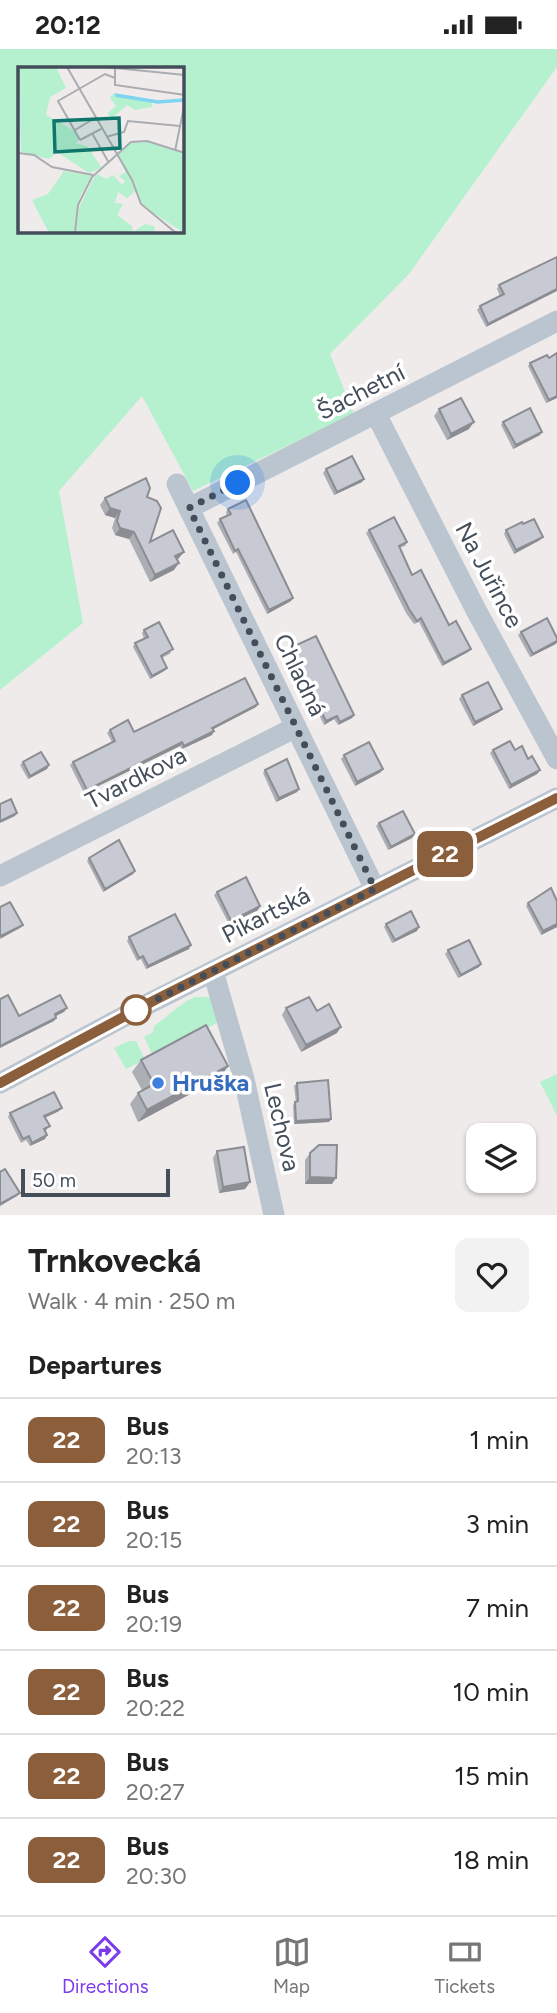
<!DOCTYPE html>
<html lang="en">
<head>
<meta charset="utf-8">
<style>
	:root { --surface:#fff; --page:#f2f2f2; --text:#222; --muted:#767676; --line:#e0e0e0; --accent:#7c3aed }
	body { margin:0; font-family:Figtree,sans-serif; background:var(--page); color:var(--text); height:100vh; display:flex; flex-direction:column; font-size:26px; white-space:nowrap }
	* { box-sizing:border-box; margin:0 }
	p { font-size:23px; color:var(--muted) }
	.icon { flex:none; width:38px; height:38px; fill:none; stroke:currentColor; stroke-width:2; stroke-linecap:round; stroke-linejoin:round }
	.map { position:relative; height:1166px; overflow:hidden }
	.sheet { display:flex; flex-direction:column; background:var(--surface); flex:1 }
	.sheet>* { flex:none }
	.badge { padding:0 14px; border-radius:10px; font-size:24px; line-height:46px }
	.fabs { position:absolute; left:466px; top:1074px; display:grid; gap:14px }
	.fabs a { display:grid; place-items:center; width:70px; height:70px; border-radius:14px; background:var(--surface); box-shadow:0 2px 5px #0004; font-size:35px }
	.scale { position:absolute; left:21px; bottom:18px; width:149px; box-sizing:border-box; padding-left:7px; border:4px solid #434e5a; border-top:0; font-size:19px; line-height:24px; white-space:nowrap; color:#434e5a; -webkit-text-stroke:5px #fff; paint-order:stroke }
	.you { position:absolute; width:35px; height:35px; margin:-18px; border:5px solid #fff; border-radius:50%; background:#1a73e8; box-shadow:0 0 0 10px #1a73e833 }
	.map>.badge { position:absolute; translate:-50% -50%; box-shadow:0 0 0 4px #fff }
	h2 { padding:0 28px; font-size:26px; line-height:63px }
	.round { display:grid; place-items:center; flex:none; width:74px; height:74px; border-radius:14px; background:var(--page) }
	.headline { display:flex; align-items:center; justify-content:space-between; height:119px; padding:0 28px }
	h1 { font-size:33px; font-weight:700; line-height:52px }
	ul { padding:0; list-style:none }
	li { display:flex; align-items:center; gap:21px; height:84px; padding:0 28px; border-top:2px solid var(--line) }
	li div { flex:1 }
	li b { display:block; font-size:26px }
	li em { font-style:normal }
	li .badge { min-width:77px; font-weight:700; text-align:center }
	.status { display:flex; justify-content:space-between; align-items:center; height:49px; padding:0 35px; background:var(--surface); direction:ltr }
	.status svg { height:19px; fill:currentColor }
	.tab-bar { display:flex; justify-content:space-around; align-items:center; height:98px; border-top:2px solid var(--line); background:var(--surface); font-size:19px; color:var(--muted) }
	.tab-bar a { display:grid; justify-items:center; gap:4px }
	.tab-bar .active { color:var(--accent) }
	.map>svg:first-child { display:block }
	.green { fill:#b5f1cf; fill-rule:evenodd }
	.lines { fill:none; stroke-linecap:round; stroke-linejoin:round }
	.minor { stroke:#bbc5cf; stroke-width:21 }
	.wall { fill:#abaeb5 }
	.shaded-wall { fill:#8b8d93 }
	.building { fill:#c7cad2; stroke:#8b8d93; stroke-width:2 }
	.line-casing { stroke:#fff; stroke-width:16 }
	.line { stroke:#8b5e3c; stroke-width:10 }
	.walk { stroke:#434e5a; stroke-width:7; stroke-dasharray:0 12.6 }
	.stop-dot { fill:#fff; stroke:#8b5e3c; stroke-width:3.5 }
	.shop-dot { fill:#3f7fe0; stroke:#fff; stroke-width:2.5 }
	.labels { text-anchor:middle; stroke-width:7; stroke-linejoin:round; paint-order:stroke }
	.street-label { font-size:24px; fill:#434e5a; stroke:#fff }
	.shop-label { font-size:24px; font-weight:bold; fill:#366cbe; stroke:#fff; text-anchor:start }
	.inset-river { fill:none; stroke:#7fd4f1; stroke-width:3.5 }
	.inset-road { fill:none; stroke:#aaacb1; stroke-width:2 }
	.view { fill:#0f766e; fill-opacity:0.15; stroke:#0f766e; stroke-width:3.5 }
	.inset-edge { fill:none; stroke:#434e5a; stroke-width:3.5 }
</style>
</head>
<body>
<div class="status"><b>20:12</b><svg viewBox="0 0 49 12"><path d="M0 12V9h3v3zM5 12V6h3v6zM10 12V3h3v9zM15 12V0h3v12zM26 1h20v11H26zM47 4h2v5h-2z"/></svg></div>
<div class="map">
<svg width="557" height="1166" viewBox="0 0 557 1166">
	<rect width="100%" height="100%" fill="#efebeb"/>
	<g class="green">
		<path d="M0 0H557V18L409 225 330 305 354 365 193 442 142 347 59 442 83 574 0 641ZM19 19H182V182H19Z"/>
		<path d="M195 948H210L219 973 153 1007 144 988 153 983 154 977C169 967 179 955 195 948Z"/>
		<path d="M129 992H136L145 1011 126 1020 114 999Z"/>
		<path d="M557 1025V1067L540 1033Z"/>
	</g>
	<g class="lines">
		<g class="minor">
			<path d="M376 365 476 561 557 710"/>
			<path d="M177 435 375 840"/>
			<path d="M189 459 557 272"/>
			<path d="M0 827 296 678"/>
			<path d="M213 922 244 1030 274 1166"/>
			<path d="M0 1034 136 961 557 749"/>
		</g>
	</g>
	<g class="wall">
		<path d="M557 208 486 278 477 261 480 257 500 247 497 240 499 236Z"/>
		<path d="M530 314 557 349 546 354 528 317Z"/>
		<path d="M439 360 469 380 447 391 434 367Z"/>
		<path d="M503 373 540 386 513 400 501 376Z"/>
		<path d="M326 420 362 433 334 446 323 424Z"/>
		<path d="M147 448 150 493 179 509 177 511 174 521 150 533 129 490 115 486 112 479 115 469 105 466 100 456 105 449Z"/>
		<path d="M228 460 291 552 267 565 236 503 233 505 217 474 220 470 227 467 226 463Z"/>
		<path d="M523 475 540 491 514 505 504 485 506 481Z"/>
		<path d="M369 481 407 493 405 497 399 499 412 526 468 603 442 617 419 573 414 575 406 564 366 484Z"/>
		<path d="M144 581 171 604 162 609 167 619 164 622 150 630 133 598 135 594 144 590 142 584Z"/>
		<path d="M521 583 557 589V594L530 608 518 586Z"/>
		<path d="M290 599 354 666 352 669 338 676 334 670 324 676 288 603Z"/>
		<path d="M462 646 499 663 473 677 459 650Z"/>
		<path d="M258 655 256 658 213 680 214 682 212 686 182 700 180 697 84 744 70 716 73 713 112 693 107 684 110 681 134 683Z"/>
		<path d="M493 701H515L540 721 537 725 509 740 490 704Z"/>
		<path d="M344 706 381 723 355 737 341 710Z"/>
		<path d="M23 713 49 716 47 720 28 730 20 716Z"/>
		<path d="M265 721 299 740 297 743 276 753 263 724Z"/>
		<path d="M379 774 412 789 388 801 376 777Z"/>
		<path d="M89 809 135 822 133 825 103 843 87 812Z"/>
		<path d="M217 843 258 861 229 875 214 846Z"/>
		<path d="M557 852V878L541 886 526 857 528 854Z"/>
		<path d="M386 875 417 882 392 894 384 878Z"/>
		<path d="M129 888 189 900 146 920 141 910 137 912 127 892Z"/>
		<path d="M448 901 481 915 479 918 458 929 445 905Z"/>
		<path d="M286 959 317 962 337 984 301 1003 282 966Z"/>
		<path d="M141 1011 228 1017 220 1029 138 1073 130 1055 138 1044 142 1041 132 1023Z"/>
		<path d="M297 1034 331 1070 329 1073 294 1075 293 1056 296 1053 294 1037Z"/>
		<path d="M59 1062 45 1069 47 1081 45 1082V1090L30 1097 26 1091 21 1094 8 1068 10 1064Z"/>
		<path d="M217 1102 250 1133 245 1140 219 1144 213 1109Z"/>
		<path d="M310 1104 332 1135H305V1111Z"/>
	</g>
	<g class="shaded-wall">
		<path d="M557 240V242L486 278 488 275Z"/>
		<path d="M557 347V349L546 354 549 351Z"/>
		<path d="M474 373 469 380 447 391 451 385Z"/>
		<path d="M542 383 540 386 513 400 516 396Z"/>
		<path d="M364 430 362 433 334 446 337 443Z"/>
		<path d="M110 459 120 462 115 469 105 466Z"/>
		<path d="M120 479 134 483 129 490 115 486Z"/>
		<path d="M543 488 540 491 514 505 516 501Z"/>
		<path d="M184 503 179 509 170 514 175 507Z"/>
		<path d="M179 514 174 521 150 533 155 526Z"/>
		<path d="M293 549 291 552 267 565 269 561Z"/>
		<path d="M557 592 556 595 530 608 533 605Z"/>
		<path d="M471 600 468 603 442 617 444 614Z"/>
		<path d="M167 619 164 622 150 630 152 627Z"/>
		<path d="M258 655 256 658 210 682 212 679Z"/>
		<path d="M502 660 499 663 473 677 475 673Z"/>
		<path d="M354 666 352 669 338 676 340 673Z"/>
		<path d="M337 667 334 670 324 676 326 672Z"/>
		<path d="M214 682 212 686 182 700 184 697Z"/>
		<path d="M182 693 180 697 84 744 87 741Z"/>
		<path d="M49 716 47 720 28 730 30 727Z"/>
		<path d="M383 720 381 723 355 737 357 733Z"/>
		<path d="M540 721 537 725 509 740 511 736Z"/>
		<path d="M299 740 297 743 276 753 279 749Z"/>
		<path d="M17 764 15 767 0 774V772Z"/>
		<path d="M415 785 412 789 388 801 391 798Z"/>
		<path d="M135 822 133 825 103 843 105 840Z"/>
		<path d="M260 857 258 861 229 875 231 872Z"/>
		<path d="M557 875V878L541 886 543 882Z"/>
		<path d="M23 876 20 879 0 890 1 887Z"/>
		<path d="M419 878 417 882 392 894 395 891Z"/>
		<path d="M191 896 189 900 146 920 148 917Z"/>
		<path d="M481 915 479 918 458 929 461 926Z"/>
		<path d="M67 959 64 963 52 969 55 965Z"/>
		<path d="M56 969 54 972 0 999V997Z"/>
		<path d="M341 978 337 984 301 1003 306 996Z"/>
		<path d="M228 1017 220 1029 138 1073 147 1061Z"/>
		<path d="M62 1059 59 1062 42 1070 44 1067Z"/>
		<path d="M331 1070 329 1073 294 1075 296 1072Z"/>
		<path d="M47 1086 45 1090 30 1097 32 1094Z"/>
		<path d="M310 1128 336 1129 332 1135H305Z"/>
		<path d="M250 1133 245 1140 219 1144 223 1138Z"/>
		<path d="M20 1144 17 1147 0 1157V1155Z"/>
	</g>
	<g class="building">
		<path d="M557 208V240L488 275 480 257 504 245 499 236Z"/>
		<path d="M557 304V347L549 351 530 314 547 306 549 309Z"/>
		<path d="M461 349 474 373 451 385 439 360Z"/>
		<path d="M530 359 542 383 516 396 503 373Z"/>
		<path d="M352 407 364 430 337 443 326 420Z"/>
		<path d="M146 429 150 439 147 448 157 452 161 459 150 493 173 481 184 503 175 507 179 514 155 526 134 483 120 479 117 472 120 462 110 459 105 449Z"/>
		<path d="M246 451 293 549 269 561 238 500 235 502 220 470 231 465 228 460Z"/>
		<path d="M394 468 407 493 399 497 412 526 421 521 449 576 456 572 471 600 444 614 421 569 417 572 409 560 369 481Z"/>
		<path d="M534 470 543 488 516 501 506 481 522 473 523 475Z"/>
		<path d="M547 569 557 589V592L533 605 521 583Z"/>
		<path d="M159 573 173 600 161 607 167 619 152 627 135 594 148 588 144 581Z"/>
		<path d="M316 587 354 666 340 673 337 667 326 672 290 599Z"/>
		<path d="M245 629 258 655 212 679 214 682 184 697 182 693 87 741 73 713 115 692 110 681 128 671 134 683Z"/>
		<path d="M488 633 502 660 475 673 462 646Z"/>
		<path d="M510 692 515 701 522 697 528 710 532 707 540 721 511 736 493 701Z"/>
		<path d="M369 693 383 720 357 733 344 706Z"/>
		<path d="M41 703 49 716 30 727 23 713Z"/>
		<path d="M287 710 299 740 279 749 265 721Z"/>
		<path d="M11 750 17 764 0 772V755Z"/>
		<path d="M403 762 415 785 391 798 379 774Z"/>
		<path d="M119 791 135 822 105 840 89 809Z"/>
		<path d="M246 828 260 857 231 872 217 843Z"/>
		<path d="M551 839 557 852V875L543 882 528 854Z"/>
		<path d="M10 853 23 876 1 887 0 884V858Z"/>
		<path d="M411 862 419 878 395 891 386 875Z"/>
		<path d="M175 865 191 896 148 917 143 907 139 909 129 888Z"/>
		<path d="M469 891 481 915 461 926 448 901Z"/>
		<path d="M8 946 19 967 60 946 67 959 55 965 56 969 0 997V950Z"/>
		<path d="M309 948 317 962 329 955 341 978 306 996 286 959Z"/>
		<path d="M206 976 228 1017 147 1061 138 1044 154 1035 141 1011Z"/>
		<path d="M328 1031 331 1070 296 1072 295 1053 298 1052 297 1034Z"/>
		<path d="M54 1043 62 1059 44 1067 50 1077 44 1080 47 1086 32 1094 29 1087 23 1090 10 1064Z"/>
		<path d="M319 1096H337L336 1129 310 1128V1104Z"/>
		<path d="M244 1098 250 1133 223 1138 217 1102Z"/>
		<path d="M5 1120 20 1144 0 1155V1123Z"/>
	</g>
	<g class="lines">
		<g class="line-casing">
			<path id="line" d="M0 1034 155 951 557 749"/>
		</g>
		<use href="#line" class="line"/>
		<path class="walk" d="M136 961 375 840 189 459 238 434"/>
	</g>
	<circle class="stop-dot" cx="136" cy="961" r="14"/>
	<circle class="shop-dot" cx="158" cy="1034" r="7"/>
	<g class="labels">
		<g class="street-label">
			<text transform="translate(361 343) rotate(-27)" y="8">Šachetní</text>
			<text transform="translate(489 526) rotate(62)" y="8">Na Juřince</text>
			<text transform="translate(300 626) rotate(64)" y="8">Chladná</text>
			<text transform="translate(136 729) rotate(-27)" y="8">Tvardkova</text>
			<text transform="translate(266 866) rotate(-27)" y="8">Pikartská</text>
			<text transform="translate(282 1078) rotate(77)" y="8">Lechova</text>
		</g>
		<g class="shop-label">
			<text x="172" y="1042">Hruška</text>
		</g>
	</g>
	<g transform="translate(18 18)">
		<rect width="166" height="166" fill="#efebeb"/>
		<path d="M0 0H38L48 21 32 30 28 48 57 64 61 73 57 76 69 79 84 101 71 106 39 85 31 92 3 85ZM96 26 134 33V40L117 43 109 38 93 52 90 46 98 39 92 31ZM129 75 166 86V166L126 140 99 88 113 76ZM46 104 74 109 62 130 56 166H31L14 133 30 127ZM108 105 117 124 109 131 100 125 97 136 105 137 99 148 114 159 115 165 127 157 136 159 137 166H58L61 141 75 112 79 107 88 112 95 108 104 118 107 114 101 109Z" fill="#b5f1cf"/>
		<path class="inset-river" d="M97 28 140 35 166 33"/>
		<path class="inset-road" d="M49 0 114 113 123 137 158 166M87 0 167 8M97 1V18L167 28M57 63 77 51M74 66 91 96M88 70 106 65 110 54 162 59M62 73 40 34 87 7 97 11M62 73 83 62M157 84 167 35M0 86 16 88 34 100 75 108M57 166 60 138 74 110 113 75 129 74 167 86"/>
		<path class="view" d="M101 51 102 81 37 85 36 54Z"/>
		<rect width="166" height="166" class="inset-edge"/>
	</g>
</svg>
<div class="fabs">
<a><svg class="icon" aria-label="layers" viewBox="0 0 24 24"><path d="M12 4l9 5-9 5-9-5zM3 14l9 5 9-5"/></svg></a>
</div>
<div class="scale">50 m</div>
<div class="you" style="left:238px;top:434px"></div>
<b class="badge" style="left:445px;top:805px;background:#8b5e3c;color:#fff">22</b>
</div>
<section class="sheet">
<div class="headline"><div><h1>Trnkovecká</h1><p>Walk · 4 min · 250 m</p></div><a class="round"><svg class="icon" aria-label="heart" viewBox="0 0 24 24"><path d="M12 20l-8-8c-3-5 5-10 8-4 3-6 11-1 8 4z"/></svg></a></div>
<h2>Departures</h2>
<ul>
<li><span class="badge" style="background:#8b5e3c;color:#fff">22</span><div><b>Bus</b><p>20:13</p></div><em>1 min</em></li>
<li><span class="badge" style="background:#8b5e3c;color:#fff">22</span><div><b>Bus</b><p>20:15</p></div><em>3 min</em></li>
<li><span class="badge" style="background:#8b5e3c;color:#fff">22</span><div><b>Bus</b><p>20:19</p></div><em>7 min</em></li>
<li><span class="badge" style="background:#8b5e3c;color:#fff">22</span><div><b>Bus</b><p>20:22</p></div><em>10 min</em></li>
<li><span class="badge" style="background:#8b5e3c;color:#fff">22</span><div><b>Bus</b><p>20:27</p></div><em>15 min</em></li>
<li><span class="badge" style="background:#8b5e3c;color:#fff">22</span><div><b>Bus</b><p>20:30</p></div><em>18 min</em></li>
</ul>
</section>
<nav class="tab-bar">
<a class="active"><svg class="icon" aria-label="directions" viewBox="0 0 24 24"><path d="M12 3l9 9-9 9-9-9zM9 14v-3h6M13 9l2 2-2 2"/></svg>Directions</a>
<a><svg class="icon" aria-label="map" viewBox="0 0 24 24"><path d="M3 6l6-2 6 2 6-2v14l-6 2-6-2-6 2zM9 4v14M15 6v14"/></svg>Map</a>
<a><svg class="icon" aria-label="tickets" viewBox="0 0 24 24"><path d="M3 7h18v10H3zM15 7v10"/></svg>Tickets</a>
</nav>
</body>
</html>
